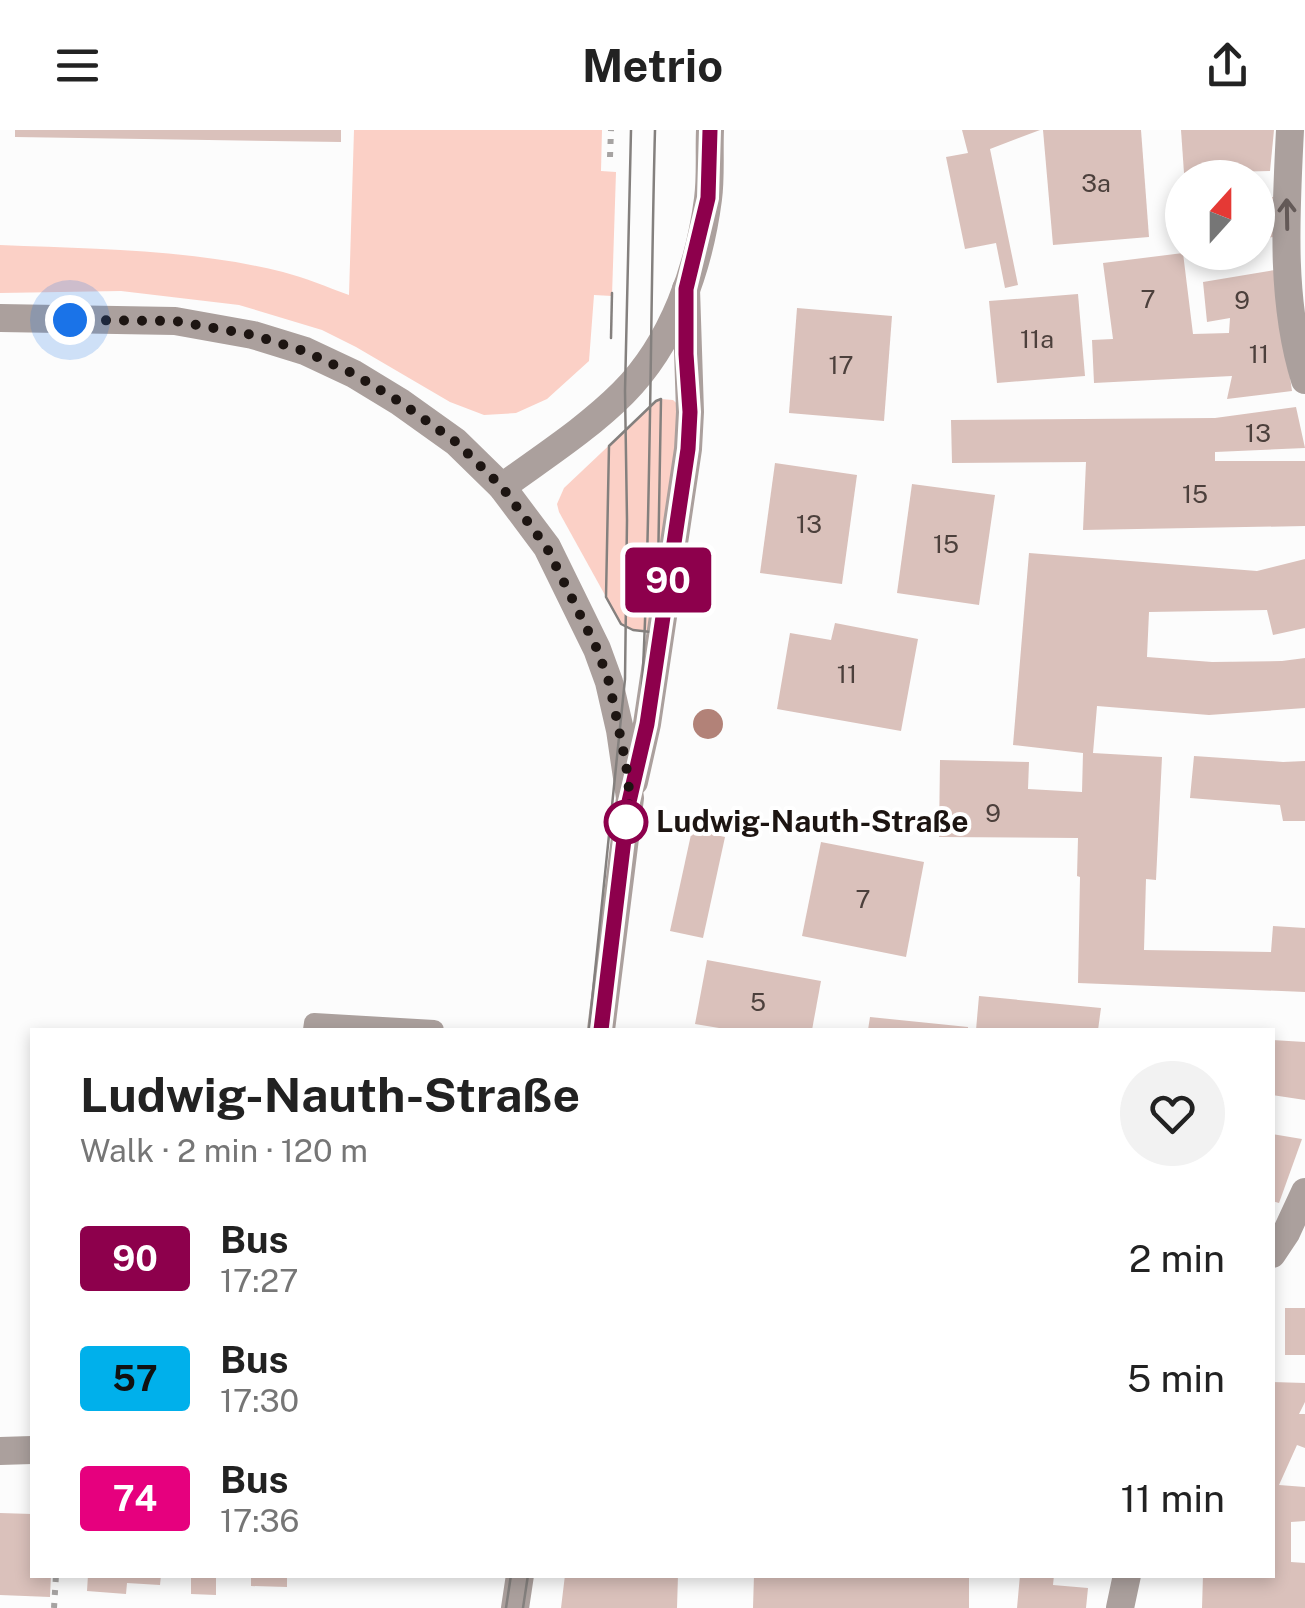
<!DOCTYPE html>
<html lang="en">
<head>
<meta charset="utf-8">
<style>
	:root { --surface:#fff; --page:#f2f2f2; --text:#222; --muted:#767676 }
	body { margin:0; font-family:"Public Sans",sans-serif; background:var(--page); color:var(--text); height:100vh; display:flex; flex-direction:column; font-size:38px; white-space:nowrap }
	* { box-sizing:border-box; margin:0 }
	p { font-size:32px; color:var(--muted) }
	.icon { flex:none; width:55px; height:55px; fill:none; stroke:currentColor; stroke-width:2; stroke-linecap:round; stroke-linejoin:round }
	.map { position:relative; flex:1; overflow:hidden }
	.details { position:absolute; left:30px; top:898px; width:1245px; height:550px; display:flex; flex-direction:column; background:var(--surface); border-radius:0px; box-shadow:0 5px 15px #0003 }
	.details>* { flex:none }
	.badge { padding:0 20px; border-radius:8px; font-size:35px; line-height:65px }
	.needle { width:65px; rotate:21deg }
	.controls { position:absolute; left:1165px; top:30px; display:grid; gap:20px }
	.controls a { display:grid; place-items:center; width:110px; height:110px; border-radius:50%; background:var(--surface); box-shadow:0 5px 15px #0003; font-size:50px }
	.you { position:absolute; width:50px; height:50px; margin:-25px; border:8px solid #fff; border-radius:50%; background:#1a73e8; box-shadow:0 0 0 15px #1a73e833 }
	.map>.badge { position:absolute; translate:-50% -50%; box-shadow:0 0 0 5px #fff }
	.round { display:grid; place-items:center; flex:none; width:105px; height:105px; border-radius:52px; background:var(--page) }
	.summary { display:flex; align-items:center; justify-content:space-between; height:170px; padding:0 50px }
	h1 { font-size:48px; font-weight:700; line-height:75px }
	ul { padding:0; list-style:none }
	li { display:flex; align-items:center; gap:30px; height:120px; padding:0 50px }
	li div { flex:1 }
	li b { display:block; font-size:38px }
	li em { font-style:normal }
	li .badge { min-width:110px; font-weight:700; text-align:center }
	header { display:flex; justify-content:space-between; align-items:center; height:130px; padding:0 50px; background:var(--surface); font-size:45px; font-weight:700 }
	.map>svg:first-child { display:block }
	.green { fill:#fbd0c6 }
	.building { fill:#dac1bb }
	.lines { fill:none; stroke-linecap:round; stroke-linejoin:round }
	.path { stroke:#a6a3a2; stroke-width:6; stroke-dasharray:5 8; stroke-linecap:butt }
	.service { stroke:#aba09d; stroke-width:20 }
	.minor { stroke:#aba09d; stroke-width:28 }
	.tertiary { stroke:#aba09d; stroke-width:28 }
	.tram { stroke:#84807e; stroke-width:2.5 }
	.tree { fill:#b28278 }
	.oneway { stroke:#645a58 }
	.line-casing { stroke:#fff; stroke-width:22 }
	.line { stroke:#8d004c; stroke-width:15 }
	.walk { stroke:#1d1512; stroke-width:10; stroke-dasharray:0 18 }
	.stop-dot { fill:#fff; stroke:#8d004c; stroke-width:5 }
	.labels { text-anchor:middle; stroke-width:8; stroke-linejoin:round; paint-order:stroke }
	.number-label { font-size:25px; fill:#4c403c }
	.stop-label { font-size:30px; font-weight:bold; fill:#1d1512; stroke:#fff; text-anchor:start }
</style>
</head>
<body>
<header><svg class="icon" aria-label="menu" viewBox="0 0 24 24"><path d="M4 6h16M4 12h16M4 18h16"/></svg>Metrio<svg class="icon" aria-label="share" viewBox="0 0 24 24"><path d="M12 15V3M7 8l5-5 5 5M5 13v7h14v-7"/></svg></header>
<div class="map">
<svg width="1305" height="1478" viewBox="0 0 1305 1478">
	<rect width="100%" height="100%" fill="#fcfcfc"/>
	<g class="green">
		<path d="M354 0H602L601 41 616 42 612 166 594 165 589 231 547 269 516 283 484 285 450 272 356 217 322 200 239 175 121 161 0 163V115C94 119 191 119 283 142 306 148 327 157 349 165Z"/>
		<path d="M661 269 673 270 684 280 651 502 633 500 621 494 559 382 557 374 564 358 656 271Z"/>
	</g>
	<g class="building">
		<path d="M15 0H341V12L15 7Z"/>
		<path d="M962 0H1040L990 19 1018 155 1005 158 996 113 965 119 946 27 968 23Z"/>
		<path d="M1043 0H1141L1149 107 1053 115Z"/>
		<path d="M1181 0H1274L1270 41 1184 43Z"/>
		<path d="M1273 67 1276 107 1258 108V68Z"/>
		<path d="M1183 123 1193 204 1229 203 1230 188 1207 192 1203 152 1275 140 1292 261 1227 269 1232 246 1094 253 1092 210 1113 209 1103 133Z"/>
		<path d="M1078 164 1085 246 997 253 989 171Z"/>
		<path d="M797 178 892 186 884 291 789 283Z"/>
		<path d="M1296 277 1305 318 1215 322V331H1305V396L1083 400 1086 332 952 333 951 290 1215 288Z"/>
		<path d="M775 333 857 345 842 454 760 443Z"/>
		<path d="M912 354 995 365 979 475 897 463Z"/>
		<path d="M1029 423 1257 441 1305 429V498L1273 505 1267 480 1149 482 1147 527 1212 532 1282 531 1305 528V578L1209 585 1097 576 1093 623 1162 627 1156 750 1146 749 1144 820 1271 822 1273 796 1305 798V862L1078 853 1080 747 1077 746 1078 708 939 707 940 630 1029 632 1028 659 1082 662 1083 623 1013 615Z"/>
		<path d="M835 493 918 509 901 601 777 579 790 503 831 510Z"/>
		<path d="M1194 626 1283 632 1305 631V691H1283L1280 675 1190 668Z"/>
		<path d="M692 700 725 707 703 808 670 801Z"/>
		<path d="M821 712 924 732 906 827 802 806Z"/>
		<path d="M707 830 821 851 812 900H731L695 894Z"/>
		<path d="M979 866 1101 878 1098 900H976Z"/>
		<path d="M870 887 968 897V900H868Z"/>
		<path d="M1272 910 1305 912V970L1272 965Z"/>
		<path d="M1272 1004 1302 1009 1279 1073 1272 1071Z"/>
		<rect x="1285" y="1178" width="20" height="47"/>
		<path d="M1272 1252 1305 1253V1272L1299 1284H1305V1318L1297 1315 1279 1355 1305 1357V1391L1291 1392V1432L1305 1433V1478H1202L1203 1445H1272Z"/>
		<path d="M0 1383 32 1384V1445H51L50 1467 0 1465Z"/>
		<path d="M88 1445H161L160 1455 127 1453 126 1464 87 1461Z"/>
		<path d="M191 1445H216V1465L191 1464Z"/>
		<path d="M251 1445H287V1457L251 1456Z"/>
		<path d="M565 1445H591V1447L678 1445 677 1478H561Z"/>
		<path d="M754 1445H969V1478H753Z"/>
		<path d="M1020 1445H1054L1053 1455 1088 1458 1086 1478H1017Z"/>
	</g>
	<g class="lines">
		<g class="path">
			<path d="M610 27 611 0"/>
			<path d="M54 1478 56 1445"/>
		</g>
		<path class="service" d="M313 900 314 893 434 900"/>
		<g class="minor">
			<path d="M1290 0C1286 82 1280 170 1305 250"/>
			<path d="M1272 1124 1286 1103 1305 1062"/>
			<path d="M0 1321 32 1320"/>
			<path d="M1120 1478 1127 1445"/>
		</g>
		<g class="tertiary">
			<path d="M0 188 175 191 253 205 305 221 354 244 400 272 456 312 502 357 547 417 597 519 609 552 620 600 630 668 601 900"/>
			<path d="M502 357C543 327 587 299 623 263 673 213 699 138 708 69 711 47 709 23 710 0"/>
			<path d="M634 652 647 594 688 319 690 282 686 159"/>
			<path d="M515 1478 520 1445"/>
		</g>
		<g class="tram">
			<path d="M611 208 612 163"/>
			<path d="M661 269 657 496 651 502 633 500 621 494 606 467 609 316 656 271Z"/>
			<path d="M589 900 625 549 627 390 625 261 631 0"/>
			<path d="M609 900C618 825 630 750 635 674 652 450 649 225 655 0"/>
			<path d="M506 1478 511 1445"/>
			<path d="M523 1478 528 1445"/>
		</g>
	</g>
	<circle class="tree" cx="708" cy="594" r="15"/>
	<defs><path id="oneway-shaft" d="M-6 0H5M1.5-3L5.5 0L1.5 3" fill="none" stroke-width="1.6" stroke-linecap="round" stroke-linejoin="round" transform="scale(2.5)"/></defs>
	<use class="oneway" href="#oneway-shaft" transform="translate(1287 84) rotate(-91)"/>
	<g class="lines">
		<g class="line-casing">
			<path id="line" d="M601 900 628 676 647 594 688 319 690 282 686 224V159L708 68 710 0"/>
		</g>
		<use href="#line" class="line"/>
		<path class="walk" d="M70 190 175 191 253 205 304 221 354 244 400 272 456 312 502 357 547 418 597 519 609 552 626 634 630 668 626 699V692"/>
	</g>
	<circle class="stop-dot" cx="626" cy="692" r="20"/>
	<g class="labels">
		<g class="number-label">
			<text x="1096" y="62">3a</text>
			<text x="1148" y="178">7</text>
			<text x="1242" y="179">9</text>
			<text x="1037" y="218">11a</text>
			<text x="1259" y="233">11</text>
			<text x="841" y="244">17</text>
			<text x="1258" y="312">13</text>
			<text x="1195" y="373">15</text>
			<text x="809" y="403">13</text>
			<text x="946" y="423">15</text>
			<text x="847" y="553">11</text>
			<text x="993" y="692">9</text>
			<text x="863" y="778">7</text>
			<text x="758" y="881">5</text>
		</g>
		<g class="stop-label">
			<text x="656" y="702">Ludwig-Nauth-Straße</text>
		</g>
	</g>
</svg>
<div class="controls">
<a><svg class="needle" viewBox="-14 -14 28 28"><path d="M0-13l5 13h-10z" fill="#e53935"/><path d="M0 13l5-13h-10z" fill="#767676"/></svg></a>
</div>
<div class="you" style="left:70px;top:190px"></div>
<b class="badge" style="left:668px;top:450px;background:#8d004c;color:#fff">90</b>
<section class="details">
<div class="summary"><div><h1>Ludwig-Nauth-Straße</h1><p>Walk · 2 min · 120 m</p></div><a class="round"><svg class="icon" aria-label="heart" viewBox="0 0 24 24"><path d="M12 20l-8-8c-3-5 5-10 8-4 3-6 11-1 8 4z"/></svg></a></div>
<ul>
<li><span class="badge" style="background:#8d004c;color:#fff">90</span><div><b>Bus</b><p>17:27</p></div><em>2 min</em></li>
<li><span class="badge" style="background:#00b0eb;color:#111">57</span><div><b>Bus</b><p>17:30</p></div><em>5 min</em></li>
<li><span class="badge" style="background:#e6007e;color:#fff">74</span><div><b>Bus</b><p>17:36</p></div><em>11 min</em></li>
</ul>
</section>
</div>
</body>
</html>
